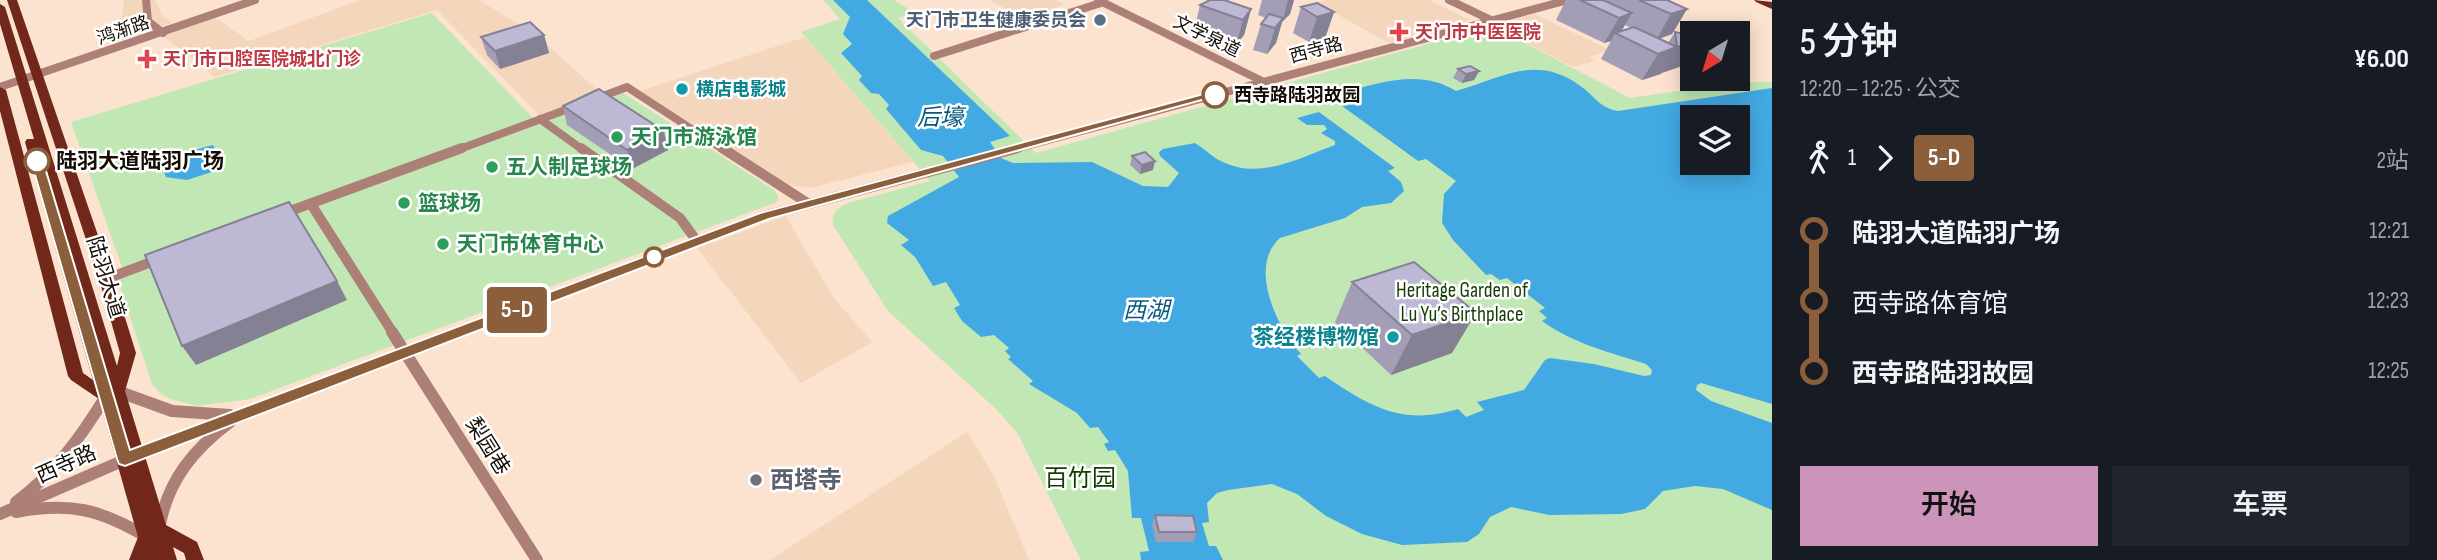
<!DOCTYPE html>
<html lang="zh">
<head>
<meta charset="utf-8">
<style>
	:root { --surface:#171b24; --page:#20242c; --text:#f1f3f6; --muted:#9ea1a6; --accent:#cd94b9 }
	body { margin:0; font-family:"Sofia Sans Condensed","Noto Sans SC",sans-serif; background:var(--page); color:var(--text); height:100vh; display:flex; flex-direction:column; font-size:26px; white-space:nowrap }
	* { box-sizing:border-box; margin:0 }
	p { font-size:23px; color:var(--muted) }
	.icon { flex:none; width:38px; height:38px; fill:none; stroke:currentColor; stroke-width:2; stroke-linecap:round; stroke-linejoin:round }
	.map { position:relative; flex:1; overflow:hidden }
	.details { display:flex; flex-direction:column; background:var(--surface); width:665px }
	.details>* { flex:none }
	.badge { padding:0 14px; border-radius:5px; font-size:24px; line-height:46px }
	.needle { width:46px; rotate:218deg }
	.fabs { position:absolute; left:1680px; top:21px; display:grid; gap:14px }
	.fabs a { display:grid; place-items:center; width:70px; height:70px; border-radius:0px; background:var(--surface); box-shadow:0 4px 18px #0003; font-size:35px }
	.map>.badge { position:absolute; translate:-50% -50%; box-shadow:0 0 0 4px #fff }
	.legs { display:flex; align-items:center; gap:10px; height:77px; padding:0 28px; font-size:23px }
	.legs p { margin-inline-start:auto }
	.head { display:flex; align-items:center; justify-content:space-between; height:119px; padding:0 28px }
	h1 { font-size:38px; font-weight:600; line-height:52px }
	.cta { display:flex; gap:14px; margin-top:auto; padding:14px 28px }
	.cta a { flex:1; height:80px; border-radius:0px; background:var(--accent); color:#111; font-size:28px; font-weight:600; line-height:80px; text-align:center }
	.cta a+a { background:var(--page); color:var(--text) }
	ul { padding:0 28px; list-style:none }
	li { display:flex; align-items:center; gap:24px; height:70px; font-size:26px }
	li i { display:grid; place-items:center; width:10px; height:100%; margin:0 9px; background:currentColor }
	li i::after { content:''; width:18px; height:18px; margin:-9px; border:5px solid; border-radius:50%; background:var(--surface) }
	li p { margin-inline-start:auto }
	li:first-child i { background:linear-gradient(#0000 50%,currentColor 0) }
	li:last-child i { background:linear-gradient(currentColor 50%,#0000 0) }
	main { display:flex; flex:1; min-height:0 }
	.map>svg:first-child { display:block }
	.built { fill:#f4d6bc }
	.green { fill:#c1e7b5; fill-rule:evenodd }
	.water { fill:#43a9e3; fill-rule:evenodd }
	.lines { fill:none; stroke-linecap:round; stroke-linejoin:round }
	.minor-far2 { stroke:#ac8076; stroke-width:8 }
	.minor-far1 { stroke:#ac8076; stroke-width:10 }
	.minor { stroke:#ac8076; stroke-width:12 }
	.major { fill:#71281a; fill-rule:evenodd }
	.wall { fill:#a39eb5; fill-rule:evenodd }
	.shaded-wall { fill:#848194 }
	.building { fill:#bdb8d3; stroke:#848194; stroke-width:2 }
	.line-1 { fill:#8b5e3c; stroke:#fff; stroke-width:2 }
	.service-dot { fill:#5c6f8a; stroke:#fff; stroke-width:2.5 }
	.health-dot { fill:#e0444e; stroke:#fff; stroke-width:2.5 }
	.culture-dot { fill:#0f9aa8; stroke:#fff; stroke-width:2.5 }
	.stop-1-dot { fill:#fff; stroke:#8b5e3c; stroke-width:3.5 }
	.leisure-dot { fill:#2e9e5b; stroke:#fff; stroke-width:2.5 }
	.worship-dot { fill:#6b7280; stroke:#fff; stroke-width:2.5 }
	.labels { text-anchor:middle; stroke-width:5; stroke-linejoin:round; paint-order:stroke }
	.far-service-label { font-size:18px; font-weight:bold; fill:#4e5e75; stroke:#fff; text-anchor:end }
	.far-street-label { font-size:18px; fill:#140d06; stroke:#fff }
	.far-health-label { font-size:18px; font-weight:bold; fill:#be3a42; stroke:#fff; text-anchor:start }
	.far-culture-label { font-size:18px; font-weight:bold; fill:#0d838f; stroke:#fff; text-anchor:start }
	.far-stop-label { font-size:18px; font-weight:bold; fill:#140d06; stroke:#fff; text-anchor:start }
	.leisure-label { font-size:21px; font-weight:bold; fill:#27864d; stroke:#fff; text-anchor:start }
	.stop-label { font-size:21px; font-weight:bold; fill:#140d06; stroke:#fff; text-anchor:start }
	.street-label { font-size:21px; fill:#140d06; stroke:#fff }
	.park-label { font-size:21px; fill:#163d04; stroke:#fff }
	.culture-label { font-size:21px; font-weight:bold; fill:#0d838f; stroke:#fff; text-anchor:end }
	.water-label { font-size:23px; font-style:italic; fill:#06587e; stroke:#fff }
	.near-park-label { font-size:24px; fill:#163d04; stroke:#fff }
	.near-worship-label { font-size:24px; font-weight:bold; fill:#5b616d; stroke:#fff; text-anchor:start }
</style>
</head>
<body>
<main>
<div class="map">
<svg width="1772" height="560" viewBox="0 0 1772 560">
	<rect width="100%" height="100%" fill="#fbe3cf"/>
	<g class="built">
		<path d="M124 0H155L163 16 172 23 125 38 121 27Z"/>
		<path d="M360 0H479L536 35 602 94 541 117 437 10 215 77 162 35 213 16 249 41Z"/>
		<path d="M990 0H1056L1064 5 1022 18Z"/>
		<path d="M1326 0H1429L1470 20 1389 43 1317 3Z"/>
		<path d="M1534 14 1610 50 1589 57 1595 61 1573 67 1494 26Z"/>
		<path d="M805 37 913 162 810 188 789 185 640 91Z"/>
		<path d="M786 216 833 297 872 342 801 383 697 248Z"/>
		<path d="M967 432 993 474 1029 560H770Z"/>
	</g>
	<g class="green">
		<path d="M823 0H894L915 13 898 18 1036 153 1492 26 1630 98 1741 82H1772V560H1081L1018 434 996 409 888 311 833 225C831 213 837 208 848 203L930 181 801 32 840 19ZM1692 117H1738V163H1692Z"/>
		<path d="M432 13 534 119 123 270 71 122Z"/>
		<path d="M623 93 774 190 778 196 777 202 250 399 197 406 170 399 160 393 152 384 118 280Z"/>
	</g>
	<g class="water">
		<path d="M833 0H867L1010 136 990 142 1001 158 1013 163 1092 162 1143 186 1168 187 1179 173 1160 156 1159 152 1163 149 1195 143C1205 149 1213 158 1223 162 1260 180 1299 158 1335 145V141L1321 133 1327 129 1324 125H1307L1297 118 1319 112 1395 168 1388 171 1401 182 1404 191 1391 203 1362 207 1345 218 1280 238C1247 267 1278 329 1301 354L1297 356 1319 378 1325 376C1370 407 1403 426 1458 409L1466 417 1484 410 1477 402 1524 390 1545 360 1550 358 1594 364 1644 376 1651 375 1652 370 1646 364C1609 352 1574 344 1542 321L1547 318 1539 311 1545 308 1507 278 1500 280 1491 274 1486 275 1453 240 1442 223 1444 194 1456 181 1426 159 1418 161 1342 106 1357 101 1345 92C1382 82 1421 69 1456 91 1503 78 1535 54 1579 85 1594 95 1599 108 1618 111L1772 88V404L1701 383 1697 385 1696 390 1711 401 1772 423V510L1723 489 1695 486 1663 491 1645 509 1621 514 1549 515 1511 507 1490 517 1479 534 1467 542 1402 545 1362 534 1326 516 1297 494 1272 484 1228 490 1217 493 1207 503 1209 522 1202 523 1209 546H1216L1223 560H1141L1140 552 1149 551 1141 518H1132L1128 471 1115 450 1108 451 1104 444 1109 442 1098 427 1090 428 1077 413 1029 384 1033 381 1008 359 1011 357 1005 351 1009 348 994 335 981 337 962 321 954 308 960 305 946 282 933 286 915 257 901 245 909 240 887 223 888 216 959 177 943 156 921 150 886 109 889 105 879 94 871 93 859 80 862 76 841 53 852 44 843 34 850 17ZM1692 117H1738V163H1692Z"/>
		<path d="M213 145 224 168 187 180 166 177 164 172C171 154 196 150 213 145Z"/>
	</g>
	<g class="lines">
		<g class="minor-far2">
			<path d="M146 0 148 21 163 33"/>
			<path d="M1098 0 1264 82"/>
			<path d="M1449 0 1491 20"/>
			<path d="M934 56 1104 2"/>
			<path d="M0 87 255 0"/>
			<path d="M595 99 627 87 724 150"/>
			<path d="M540 119 583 150"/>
			<path d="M457 150 576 106"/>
			<path d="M1011 150 1568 0"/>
		</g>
		<g class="minor-far1">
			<path d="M581 148 680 218 696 240"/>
			<path d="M722 148 809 204"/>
			<path d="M311 204 393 333"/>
			<path d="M282 214 462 148"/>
			<path d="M106 279 162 258"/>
			<path d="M455 333 764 216 1018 148"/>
		</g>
		<g class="minor">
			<path d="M392 332 537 560"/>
			<path d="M117 391 172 411 230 415"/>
			<path d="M16 502C55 473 81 437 106 396"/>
			<path d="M16 512C70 502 100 509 147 537"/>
			<path d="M0 514 136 455 460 332"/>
			<path d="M160 524C169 479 194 449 230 422"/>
		</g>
		<g class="major">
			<path d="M7 0H17L113 279 136 353 125 391 166 525 197 542 204 560H186L184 553 173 547 177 560H129L138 537 99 399 71 380 68 376 0 111V87L6 90 83 373 93 380 25 142 27 139H34L0 24V4L5 7 117 366 120 353 99 279Z"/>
			<path d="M1754 0 1772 2V9L1756 2Z"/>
		</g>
	</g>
	<g class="wall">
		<path d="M1262 0H1294L1290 14 1282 22 1276 43 1267 54 1253 50 1261 24 1266 18 1258 15Z"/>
		<path d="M1566 0H1667L1687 9 1672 34 1659 39 1668 43 1675 32 1688 64 1642 80 1601 59 1611 41 1604 43 1556 20ZM1625 25 1631 28 1621 32Z"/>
		<path d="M1200 5 1251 9 1244 35 1236 45 1194 31Z"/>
		<path d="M1301 7 1334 12 1325 38 1309 42 1293 33Z"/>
		<path d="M544 35 549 53 500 69 487 55 481 37Z"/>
		<path d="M1458 69 1479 71 1474 80 1462 83 1453 78Z"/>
		<path d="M563 106 668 150 632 169 567 125Z"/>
		<path d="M1132 156 1153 170 1140 174 1130 165Z"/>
		<path d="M1352 282 1452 353 1391 375 1335 322Z"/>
		<path d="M1155 515 1197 532 1193 542H1156L1152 525Z"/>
	</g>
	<g class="shaded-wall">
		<path d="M1288 0H1294L1290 14 1282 22 1276 43 1267 54 1275 28 1283 19Z"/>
		<path d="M1251 9 1244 35 1236 45 1243 20Z"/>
		<path d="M1687 9 1672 34 1656 40 1671 14Z"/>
		<path d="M1334 12 1325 38 1309 42 1317 17Z"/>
		<path d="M1632 13 1619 35 1615 33 1611 41 1604 43 1619 18Z"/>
		<path d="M544 35 549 53 500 69 495 51Z"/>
		<path d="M1692 42V57L1688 64 1661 73 1677 47Z"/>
		<path d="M1677 47 1661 74 1642 80 1658 54Z"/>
		<path d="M1479 71 1474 80 1462 83 1466 74Z"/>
		<path d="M664 131 668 150 632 169 627 150Z"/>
		<path d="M1155 161 1153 170 1140 174 1142 165Z"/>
		<path d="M337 281 347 300 196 365 182 346Z"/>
		<path d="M1476 313 1452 353 1391 375 1412 335Z"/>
	</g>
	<g class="building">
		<path d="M1210 0H1224L1251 9 1243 20 1200 5Z"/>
		<path d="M1580 0H1603L1632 13 1619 18Z"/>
		<path d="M1639 0H1667L1687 9 1671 14Z"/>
		<path d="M1317 3 1334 12 1317 17 1301 7Z"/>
		<path d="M1269 14 1283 18 1275 28 1261 24Z"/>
		<path d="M530 22 544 35 495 51 481 37Z"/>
		<path d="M1634 27 1677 47 1658 54 1615 33Z"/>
		<path d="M1675 32 1692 36V42L1677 47Z"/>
		<path d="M1470 66 1479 71 1466 74 1458 69Z"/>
		<path d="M599 89 664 131 627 150 563 106Z"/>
		<path d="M1145 152 1155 161 1142 165 1132 156Z"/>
		<path d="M289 202 337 281 182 346 145 255Z"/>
		<path d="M1414 262 1476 313 1412 335 1352 282Z"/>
		<path d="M1155 515 1193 516 1197 532H1159Z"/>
	</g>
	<path class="line-1" d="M1211 92 1220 95 769 219 125 466 119 464 117 459 31 161 37 158 43 161 130 450 760 213Z"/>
	<circle class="service-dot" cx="1100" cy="20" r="7"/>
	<g class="health-dot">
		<path d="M1395.5 21.5h7v7h7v7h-7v7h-7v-7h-7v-7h7z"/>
		<path d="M143.5 48.5h7v7h7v7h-7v7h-7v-7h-7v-7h7z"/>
	</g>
	<g class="culture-dot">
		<circle cx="682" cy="89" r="7"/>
		<circle cx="1393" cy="337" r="7"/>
	</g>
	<g class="stop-1-dot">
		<circle cx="1215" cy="95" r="12"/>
		<circle cx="37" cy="161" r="12"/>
		<circle cx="654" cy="257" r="9"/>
	</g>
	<g class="leisure-dot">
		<circle cx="617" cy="137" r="7"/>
		<circle cx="492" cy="167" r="7"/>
		<circle cx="404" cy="203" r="7"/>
		<circle cx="443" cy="244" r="7"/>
	</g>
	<circle class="worship-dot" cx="756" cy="480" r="7"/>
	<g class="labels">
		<g class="far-service-label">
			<text x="1086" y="26">天门市卫生健康委员会</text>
		</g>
		<g class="far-street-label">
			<text transform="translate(123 30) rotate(-19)" y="6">鸿渐路</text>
			<text transform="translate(1207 36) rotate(26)" y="6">文学泉道</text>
			<text transform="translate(1316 50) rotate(-15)" y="6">西寺路</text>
		</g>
		<g class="far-health-label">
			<text x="1415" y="38">天门市中医医院</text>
			<text x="163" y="65">天门市口腔医院城北门诊</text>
		</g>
		<g class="far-culture-label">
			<text x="696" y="95">横店电影城</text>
		</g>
		<g class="far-stop-label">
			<text x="1234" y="101">西寺路陆羽故园</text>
		</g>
		<g class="leisure-label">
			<text x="631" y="144">天门市游泳馆</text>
			<text x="506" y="174">五人制足球场</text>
			<text x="418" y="210">篮球场</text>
			<text x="457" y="251">天门市体育中心</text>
		</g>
		<g class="stop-label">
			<text x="56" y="168">陆羽大道陆羽广场</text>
		</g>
		<g class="street-label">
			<text transform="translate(106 277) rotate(73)" y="7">陆羽大道</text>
			<text transform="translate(488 446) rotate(58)" y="7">梨园巷</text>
			<text transform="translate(66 464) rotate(-24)" y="7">西寺路</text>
		</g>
		<g class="park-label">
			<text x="1462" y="297">Heritage Garden of<tspan x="1462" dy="24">Lu Yu’s Birthplace</tspan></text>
		</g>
		<g class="culture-label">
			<text x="1379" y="344">茶经楼博物馆</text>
		</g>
		<g class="water-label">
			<text x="940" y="125">后壕</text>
			<text x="1146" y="318">西湖</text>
		</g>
		<g class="near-park-label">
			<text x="1080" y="486">百竹园</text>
		</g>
		<g class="near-worship-label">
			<text x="770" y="488">西塔寺</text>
		</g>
	</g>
</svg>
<div class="fabs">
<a><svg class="needle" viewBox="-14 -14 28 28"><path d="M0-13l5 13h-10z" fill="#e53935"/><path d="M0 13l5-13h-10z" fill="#9ea1a6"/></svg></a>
<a><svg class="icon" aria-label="layers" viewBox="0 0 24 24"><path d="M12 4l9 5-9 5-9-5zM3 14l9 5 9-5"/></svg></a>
</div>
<b class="badge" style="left:517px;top:310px;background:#8b5e3c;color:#fff">5-D</b>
</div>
<section class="details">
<div class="head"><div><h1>5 分钟</h1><p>12:20 – 12:25 · 公交</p></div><b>¥6.00</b></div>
<div class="legs"><svg class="icon" aria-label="walk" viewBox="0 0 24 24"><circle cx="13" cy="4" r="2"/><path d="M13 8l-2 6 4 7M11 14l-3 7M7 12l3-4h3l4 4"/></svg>1<svg class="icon" aria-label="forward" viewBox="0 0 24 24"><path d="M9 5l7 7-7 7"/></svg><b class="badge" style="background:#8b5e3c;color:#fff">5-D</b><p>2站</p></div>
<ul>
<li><i style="color:#8b5e3c"></i><b>陆羽大道陆羽广场</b><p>12:21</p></li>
<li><i style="color:#8b5e3c"></i><span>西寺路体育馆</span><p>12:23</p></li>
<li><i style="color:#8b5e3c"></i><b>西寺路陆羽故园</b><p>12:25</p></li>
</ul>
<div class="cta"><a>开始</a><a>车票</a></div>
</section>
</main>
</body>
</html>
